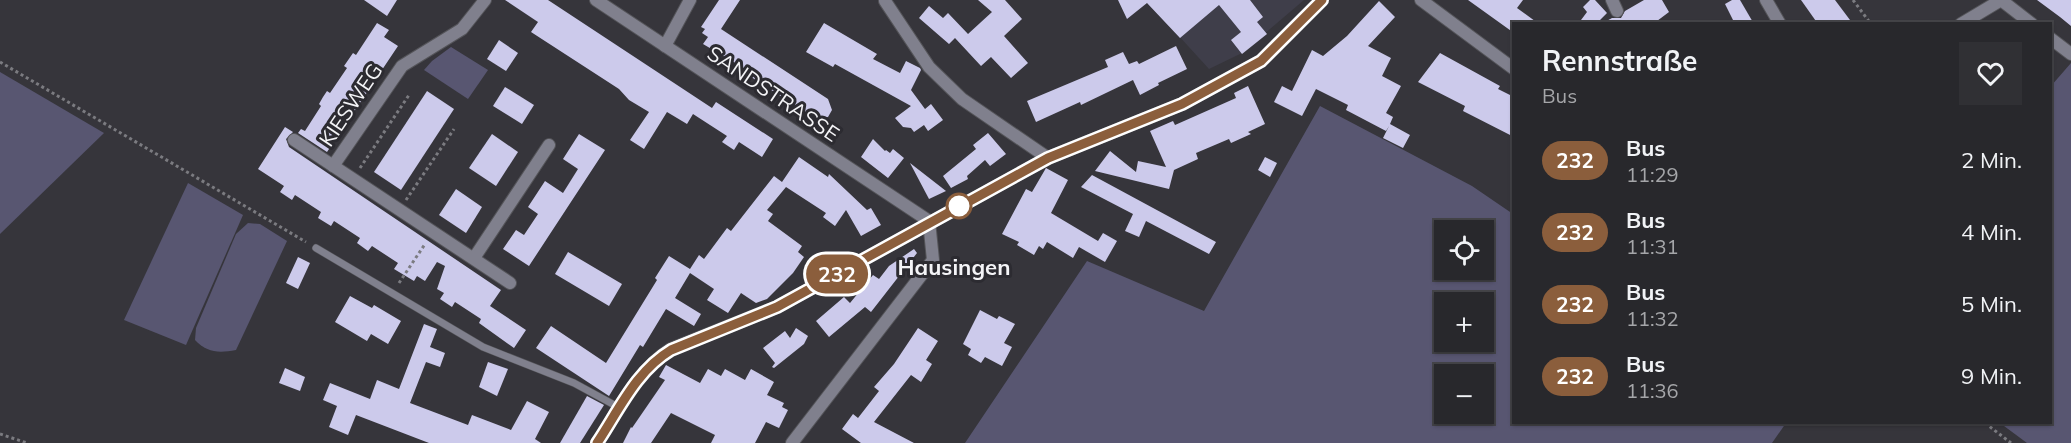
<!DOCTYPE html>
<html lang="de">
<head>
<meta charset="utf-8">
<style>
	:root { --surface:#28282c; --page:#303034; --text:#f1f3f6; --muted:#a5a6a9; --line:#444448 }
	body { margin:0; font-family:Mulish,sans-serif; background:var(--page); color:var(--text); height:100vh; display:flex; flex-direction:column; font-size:22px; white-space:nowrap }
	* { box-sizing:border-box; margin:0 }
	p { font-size:20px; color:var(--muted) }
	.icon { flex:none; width:33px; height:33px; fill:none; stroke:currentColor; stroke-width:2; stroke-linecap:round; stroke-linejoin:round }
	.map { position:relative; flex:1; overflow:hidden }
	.sheet { position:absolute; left:1512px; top:22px; width:540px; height:402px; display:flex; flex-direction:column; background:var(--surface); border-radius:0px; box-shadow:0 2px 4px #0004,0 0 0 2px var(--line) }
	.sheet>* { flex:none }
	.badge { padding:0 12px; border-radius:20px; font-size:21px; line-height:39px }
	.fabs { position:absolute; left:1434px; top:220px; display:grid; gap:12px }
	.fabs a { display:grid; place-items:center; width:60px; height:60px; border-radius:0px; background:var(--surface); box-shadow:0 2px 4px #0004,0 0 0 2px var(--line); font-size:30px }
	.map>.badge { position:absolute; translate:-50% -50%; box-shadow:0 0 0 3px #fff }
	.round { display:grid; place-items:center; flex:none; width:63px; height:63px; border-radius:0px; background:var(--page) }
	.headline { display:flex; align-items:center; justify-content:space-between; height:102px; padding:0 30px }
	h1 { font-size:28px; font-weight:700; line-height:45px }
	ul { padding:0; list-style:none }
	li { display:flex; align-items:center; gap:18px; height:72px; padding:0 30px }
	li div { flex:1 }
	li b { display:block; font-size:22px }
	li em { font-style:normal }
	li .badge { min-width:66px; font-weight:700; text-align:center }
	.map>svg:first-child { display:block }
	.built { fill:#3f3e4a }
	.green { fill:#585671; fill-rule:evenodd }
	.building { fill:#cccaeb }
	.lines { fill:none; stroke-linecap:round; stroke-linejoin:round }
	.lane-casing { stroke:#545459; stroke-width:8 }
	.street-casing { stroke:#545459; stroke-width:14 }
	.secondary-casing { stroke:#545459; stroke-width:14 }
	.path { stroke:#7b7b80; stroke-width:3; stroke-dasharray:3 3; stroke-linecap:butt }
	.lane { stroke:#80808d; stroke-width:7 }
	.street { stroke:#80808d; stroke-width:12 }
	.secondary { stroke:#aaa9bf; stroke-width:12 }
	.line-casing { stroke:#fff; stroke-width:14 }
	.line { stroke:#8b5e3c; stroke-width:9 }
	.stop-dot { fill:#fff; stroke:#8b5e3c; stroke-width:3 }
	.labels { text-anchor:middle; stroke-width:6; stroke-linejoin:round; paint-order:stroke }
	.street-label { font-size:21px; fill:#f4f4f7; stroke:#2c2b31 }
	.neighbourhood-label { font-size:22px; font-weight:bold; fill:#f4f4f7; stroke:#2c2b31 }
</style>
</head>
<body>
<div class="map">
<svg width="2071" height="443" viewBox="0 0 2071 443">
	<rect width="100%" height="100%" fill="#36353b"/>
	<path class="built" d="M1146 0H1304L1242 53 1209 69Z"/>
	<g class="green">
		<path d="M451 47 488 70 468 99 424 70 432 61Z"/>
		<path d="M2071 63V443H2027L2000 423H2050L2051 86Z"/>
		<path d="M0 72 104 133 0 234Z"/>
		<path d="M1320 106 1472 186 1513 214 1514 423H1786L1772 443H965L1087 261 1204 311ZM1444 231H1484V270H1444ZM1444 303H1484V342H1444ZM1444 375H1484V414H1444Z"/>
		<path d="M188 183 243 215 186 345 124 320Z"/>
		<path d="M248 223 260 224 287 241 236 350C219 353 207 353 195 340L196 328 236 234Z"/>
	</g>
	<g class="building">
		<path d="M364 0H397L387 16Z"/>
		<path d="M505 0H548L712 108 716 102 773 139 762 157 739 142 734 150 722 142 727 136 693 114 687 124 667 112 644 149 630 140 649 112 629 100 619 89 531 32 538 22Z"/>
		<path d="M719 0H740L721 29 828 99 832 110 828 117 816 119 745 73 747 70 703 44 708 37 702 33 705 29 701 27Z"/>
		<path d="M978 0H1005L1022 19 1004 36 1028 63 1011 78 991 57 981 66 955 38 949 44 919 18 929 6 943 18 948 13 968 34 992 12Z"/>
		<path d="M1118 0H1250L1263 17 1257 22 1267 34 1242 54 1231 40 1241 32 1219 5 1180 38 1147 3 1127 19Z"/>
		<path d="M1468 0H1523L1517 8 1539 24H1514V33Z"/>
		<path d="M1590 0H1595L1607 13 1596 24H1578L1587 12 1583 7Z"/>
		<path d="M1644 0H1662L1669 12 1653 24H1601L1612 18H1621L1625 11Z"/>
		<path d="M1732 0H1740L1754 24H1735L1725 4Z"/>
		<path d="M1801 0H1835L1853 24H1818Z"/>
		<path d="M2037 0H2071V26L2060 17Z"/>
		<path d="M1379 1 1395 17 1368 46 1391 58 1382 76 1401 86 1386 113 1393 117 1390 124 1410 135 1403 148 1383 138 1389 126 1386 131 1346 110 1348 105 1316 89 1302 116 1274 102 1282 86 1292 91 1312 50 1323 56 1347 36Z"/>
		<path d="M377 23 389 30 384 37 398 46 327 152 298 133 301 129 305 131 321 106 319 104 323 97 327 91 330 93 347 68 344 66 353 53 356 55Z"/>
		<path d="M824 23 877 54 873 59 900 73 906 61 920 68 921 70 911 90 925 109 931 104 943 120 928 131 924 125 914 132 911 128 903 127 895 118 911 106 835 64 833 67 806 52Z"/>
		<path d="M499 40 518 53 506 71 487 59Z"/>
		<path d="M1176 46 1187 69 1158 83 1159 85 1140 95 1133 80 1081 105 1080 102 1036 122 1027 101 1108 67 1105 60 1123 52 1129 64 1137 61 1139 64Z"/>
		<path d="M1440 53 1500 86 1498 89 1514 97V137L1463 111 1465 106 1418 82Z"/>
		<path d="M1248 86 1265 124 1248 132 1251 134 1231 143 1229 139 1196 153 1198 159 1174 170 1169 189 1095 171 1110 151 1136 172 1138 161 1166 167 1150 131 1173 121 1175 125 1236 98 1234 93Z"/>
		<path d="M505 87 534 105 522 124 493 106Z"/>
		<path d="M427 91 454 109 401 190 374 172Z"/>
		<path d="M285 127 293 132 286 139 289 147 501 290 490 306 526 330 514 348 479 323 481 319 455 302 452 307 440 299 444 293 437 289 445 266 437 262 425 281 417 276 414 281 394 269 398 263 372 246 368 251 357 243 360 238 334 221 331 226 318 218 321 212 295 195 292 200 280 192 284 186 258 169Z"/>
		<path d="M988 133 1006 154 990 166 985 160 967 176 968 179 951 188 943 176 976 149 973 145Z"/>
		<path d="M492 134 518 152 496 186 469 168Z"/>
		<path d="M579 134 605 150 529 266 503 249 516 230 524 235 538 214 528 207 545 181 563 193 578 169 563 159Z"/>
		<path d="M873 139 885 151 886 150 890 153 893 149 904 158 888 178 861 157Z"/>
		<path d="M799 157 828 177 829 174 867 210 871 208 881 225 861 236 846 210 835 226 823 217 826 213 786 187 767 210 773 214 768 221 802 246 798 252 804 257 793 273 767 299 756 303 741 293 728 313 707 300 714 289 690 273 675 298 701 314 694 326 666 309 643 347 640 345 609 396 536 348 551 326 606 363 657 280 655 278 669 256 690 269 699 255 704 259 727 228 731 231 774 176 782 182Z"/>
		<path d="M1265 157 1277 163 1270 177 1258 170Z"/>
		<path d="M910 163 946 191 929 199Z"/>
		<path d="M1046 168 1068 180 1051 213 1098 241 1103 233 1117 241 1105 262 1079 247 1073 258 1047 242 1043 249 1039 246 1034 255 1017 245 1019 242 1002 234 1026 189 1032 192Z"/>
		<path d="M1092 175 1216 242 1209 254 1146 221 1139 237 1125 231 1133 214 1081 187Z"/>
		<path d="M456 189 482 207 466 233 439 215Z"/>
		<path d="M914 249 917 253 871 312 865 307 829 337 816 321 844 297 850 303 873 275 879 279 889 266Z"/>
		<path d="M568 252 622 284 609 306 555 274Z"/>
		<path d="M298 257 310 263 298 289 286 283Z"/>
		<path d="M350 296 372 308 374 305 401 321 388 344 371 334 367 341 335 322Z"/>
		<path d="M980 310 997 319 999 316 1015 324 1004 343 1012 347 1002 366 985 357 981 363 968 355 971 349 963 344Z"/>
		<path d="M424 324 437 329 430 347 445 353 440 367 426 362 410 403 468 425 472 415 511 430 527 401 549 412 535 439 541 443H429L356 415 348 435 329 427 337 406 323 400 330 383 370 399 377 380 399 389Z"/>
		<path d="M796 328 808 336 804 344 774 368 772 367 775 363 763 348 785 331 790 338Z"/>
		<path d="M918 328 938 341 926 360 932 364 921 382 911 375 874 422 914 443H861L842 429 853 414 858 418 879 391 874 387 894 364Z"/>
		<path d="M488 362 508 369 497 396 479 387Z"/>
		<path d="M666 365 700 383 708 369 721 376 725 369 745 380 751 369 774 382 767 395 784 403 782 407 788 410 779 428 766 422 755 443H711L715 435 671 413 651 443H623L631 427 632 428 665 380 659 377Z"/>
		<path d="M285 368 305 377 300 391 279 383Z"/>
		<path d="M587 396 604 405 580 443H560Z"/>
	</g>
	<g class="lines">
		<g class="lane-casing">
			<path id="lane" d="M316 248 483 347 574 383 620 408"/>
		</g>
		<g class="street-casing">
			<g id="street">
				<path d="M596 0 929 221 933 260 792 443"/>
				<path d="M1421 0 1514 69"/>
				<path d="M1612 0 1617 11"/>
				<path d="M1766 0 1780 24"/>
				<path d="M885 1 929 67 962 99 1048 158"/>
				<path d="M1961 24 2001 0 2032 24"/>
				<path d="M2050 38 2071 54"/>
				<path d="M665 46 690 0"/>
				<path d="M294 140 510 283"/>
				<path d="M333 166 402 66 462 29 485 0"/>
				<path d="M474 258 549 145"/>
			</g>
		</g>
		<g class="secondary-casing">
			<path id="secondary" d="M597 443C619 410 637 371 671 349L777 307 1048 158 1182 104 1261 61 1322 0"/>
		</g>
		<g class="path">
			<path d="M1853 0 1871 24"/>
			<path d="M0 62 306 242"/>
			<path d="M360 168 409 95"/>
			<path d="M406 200 454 129"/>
			<path d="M399 283 425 244"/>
			<path d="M1985 423 2011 443"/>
			<path d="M0 434 27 443"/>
		</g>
		<use href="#lane" class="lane"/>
		<use href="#street" class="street"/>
		<use href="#secondary" class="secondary"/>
	</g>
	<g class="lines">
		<g class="line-casing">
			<path id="line" d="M597 443C619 410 636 371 671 350L777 307 1048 158 1182 104 1261 61 1322 0"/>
		</g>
		<use href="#line" class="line"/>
	</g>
	<circle class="stop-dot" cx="959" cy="206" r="12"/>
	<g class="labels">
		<g class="street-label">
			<text transform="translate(773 94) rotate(34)" y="7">SANDSTRASSE</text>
			<text transform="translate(351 105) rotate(-56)" y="7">KIESWEG</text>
		</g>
		<g class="neighbourhood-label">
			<text x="954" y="275">Hausingen</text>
		</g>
	</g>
</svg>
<div class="fabs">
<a><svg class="icon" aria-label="locate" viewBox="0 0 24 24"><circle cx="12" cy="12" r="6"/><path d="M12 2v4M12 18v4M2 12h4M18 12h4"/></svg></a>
<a>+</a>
<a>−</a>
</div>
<b class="badge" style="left:837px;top:274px;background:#8b5e3c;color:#fff">232</b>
<section class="sheet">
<div class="headline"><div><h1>Rennstraße</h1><p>Bus</p></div><a class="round"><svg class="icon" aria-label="heart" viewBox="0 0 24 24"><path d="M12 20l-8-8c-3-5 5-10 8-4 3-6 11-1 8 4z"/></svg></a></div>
<ul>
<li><span class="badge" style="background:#8b5e3c;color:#fff">232</span><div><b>Bus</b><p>11:29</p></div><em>2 Min.</em></li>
<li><span class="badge" style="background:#8b5e3c;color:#fff">232</span><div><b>Bus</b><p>11:31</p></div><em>4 Min.</em></li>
<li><span class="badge" style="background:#8b5e3c;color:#fff">232</span><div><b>Bus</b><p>11:32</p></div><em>5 Min.</em></li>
<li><span class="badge" style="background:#8b5e3c;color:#fff">232</span><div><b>Bus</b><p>11:36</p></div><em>9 Min.</em></li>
</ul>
</section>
</div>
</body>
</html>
